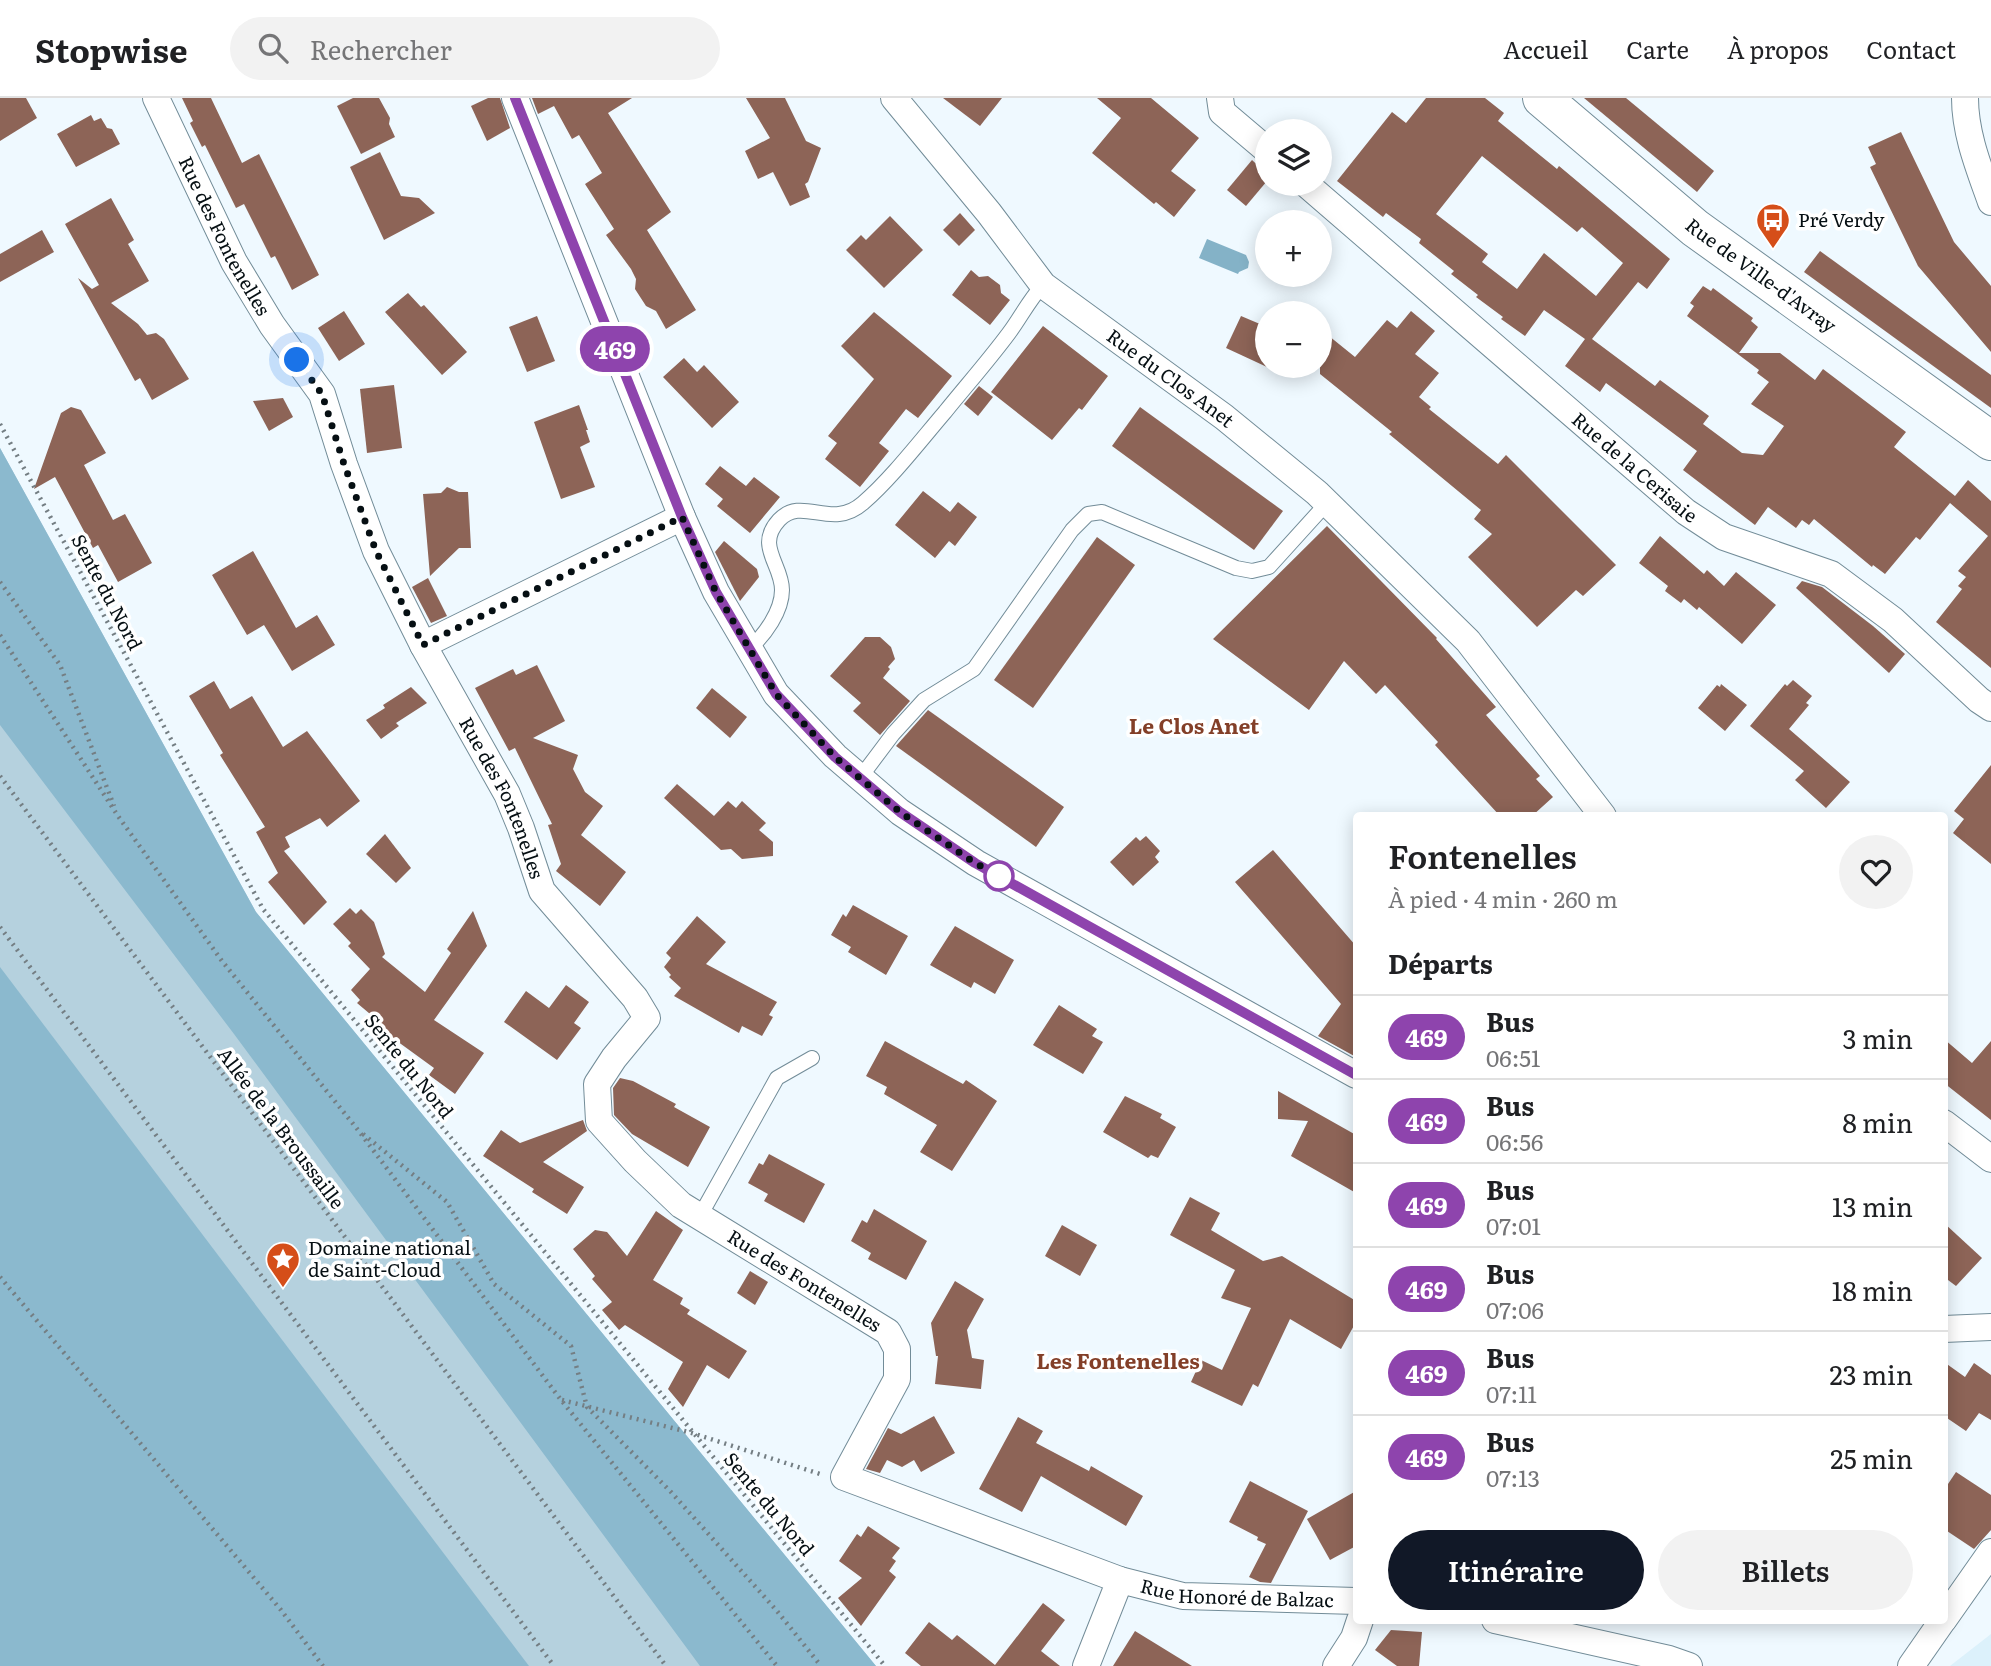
<!DOCTYPE html>
<html lang="fr">
<head>
<meta charset="utf-8">
<style>
	:root { --surface:#fff; --page:#f2f2f2; --text:#202124; --muted:#757577; --line:#e0e0e0; --accent:#111827 }
	body { margin:0; font-family:Literata,serif; background:var(--page); color:var(--text); height:100vh; display:flex; flex-direction:column; font-size:26px; white-space:nowrap }
	* { box-sizing:border-box; margin:0 }
	p { font-size:23px; color:var(--muted) }
	.icon { flex:none; width:38px; height:38px; fill:none; stroke:currentColor; stroke-width:2; stroke-linecap:round; stroke-linejoin:round }
	.map { position:relative; flex:1; overflow:hidden }
	.drawer { position:absolute; left:1353px; top:714px; width:595px; height:812px; display:flex; flex-direction:column; background:var(--surface); border-radius:7px; box-shadow:0 4px 18px #0003 }
	.drawer>* { flex:none }
	.badge { padding:0 14px; border-radius:23px; font-size:24px; line-height:46px }
	.controls { position:absolute; left:1255px; top:21px; display:grid; gap:14px }
	.controls a { display:grid; place-items:center; width:77px; height:77px; border-radius:50%; background:var(--surface); box-shadow:0 4px 18px #0003; font-size:35px }
	.you { position:absolute; width:35px; height:35px; margin:-18px; border:5px solid #fff; border-radius:50%; background:#1a73e8; box-shadow:0 0 0 10px #1a73e833 }
	.map>.badge { position:absolute; translate:-50% -50%; box-shadow:0 0 0 4px #fff }
	h2 { padding:0 35px; font-size:26px; line-height:63px }
	.round { display:grid; place-items:center; flex:none; width:74px; height:74px; border-radius:37px; background:var(--page) }
	.head { display:flex; align-items:center; justify-content:space-between; height:119px; padding:0 35px }
	h1 { font-size:33px; font-weight:600; line-height:52px }
	.action { display:flex; gap:14px; margin-top:auto; padding:14px 35px }
	.action a { flex:1; height:80px; border-radius:42px; background:var(--accent); color:#fff; font-size:28px; font-weight:600; line-height:80px; text-align:center }
	.action a+a { background:var(--page); color:var(--text) }
	ul { padding:0; list-style:none }
	li { display:flex; align-items:center; gap:21px; height:84px; padding:0 35px; border-top:2px solid var(--line) }
	li div { flex:1 }
	li b { display:block; font-size:26px }
	li em { font-style:normal }
	li .badge { min-width:77px; font-weight:700; text-align:center }
	header { display:flex; align-items:center; gap:42px; box-sizing:border-box; height:98px; padding:0 35px; background:var(--surface); border-bottom:2px solid var(--line) }
	header strong { font-size:33px }
	nav { display:flex; gap:38px; margin-inline-start:auto; font-size:24px }
	.search { width:490px; height:63px; background:var(--page); display:flex; align-items:center; gap:18px; box-sizing:border-box; padding:0 24px; border-radius:38px; color:var(--muted); font-size:26px }
	.map>svg:first-child { display:block }
	.built { fill:#dcf1fb }
	.green { fill:#b5d1de }
	.forest { fill:#8bb9ce }
	.water { fill:#84b2c7 }
	.building { fill:#8d6457; fill-rule:evenodd }
	.lines { fill:none; stroke-linecap:round; stroke-linejoin:round }
	.service-casing { stroke:#728c98; stroke-width:16 }
	.minor-casing { stroke:#728c98; stroke-width:28 }
	.secondary-casing { stroke:#728c98; stroke-width:40 }
	.path { stroke:#747e83; stroke-width:4.5; stroke-dasharray:2 5; stroke-linecap:butt }
	.service { stroke:#fff; stroke-width:14 }
	.minor { stroke:#fff; stroke-width:26 }
	.secondary { stroke:#fff; stroke-width:38 }
	.line-casing { stroke:#fff; stroke-width:16 }
	.line { stroke:#8e44ad; stroke-width:10 }
	.walk { stroke:#060f13; stroke-width:7; stroke-dasharray:0 12.6 }
	.stop-dot { fill:#fff; stroke:#8e44ad; stroke-width:3.5 }
	.labels { text-anchor:middle; stroke-width:7; stroke-linejoin:round; paint-order:stroke }
	.poi-label { font-size:19px; fill:#060f13; stroke:#fff; text-anchor:start }
	.street-label { font-size:19px; fill:#060f13; stroke:#fff }
	.neighbourhood-label { font-size:21px; font-weight:bold; fill:#833f28; stroke:#fff }
</style>
</head>
<body>
<header>
<strong>Stopwise</strong>
<div class="search"><svg class="icon" aria-label="search" viewBox="0 0 24 24"><circle cx="10" cy="10" r="6"/><path d="M15 15l6 6"/></svg>Rechercher</div>
<nav><a>Accueil</a><a>Carte</a><a>À propos</a><a>Contact</a></nav>
</header>
<div class="map">
<svg width="1991" height="1568" viewBox="0 0 1991 1568">
	<rect width="100%" height="100%" fill="#eff9ff"/>
	<path class="built" d="M1991 1536V1568H1950Z"/>
	<path class="green" d="M0 350 256 814 876 1568H0Z"/>
	<g class="forest">
		<path d="M0 350 256 814 876 1568H700L234 936 0 627Z"/>
		<path d="M0 869 529 1568H0Z"/>
	</g>
	<path class="water" d="M1207 141 1246 157 1249 164 1248 170 1239 174 1238 176 1199 160Z"/>
	<g class="building">
		<path d="M0 0H26L37 20 0 43Z"/>
		<path d="M182 0H211L242 65 259 56 319 177 292 192 275 158 271 160 244 106 236 110 205 47 202 49 190 25 193 23Z"/>
		<path d="M353 0H379L390 20 389 26 395 39 361 56 337 8Z"/>
		<path d="M488 0H500L510 30 487 43 471 8Z"/>
		<path d="M532 0H632L608 15 671 114 647 132 696 212 666 231 656 213 646 208 635 191 636 181 631 171 606 137 614 131 585 86 602 75 579 37 572 41 554 8 538 16Z"/>
		<path d="M746 0H785L806 43 821 50 808 84 805 86 810 99 790 108 773 74 758 81 745 53 770 40Z"/>
		<path d="M943 0H1002L980 28Z"/>
		<path d="M1097 0H1151L1199 40 1171 73 1196 92 1174 119 1156 104 1154 106 1092 55 1121 20Z"/>
		<path d="M1426 0H1485L1504 15 1498 23 1557 71 1559 68 1670 161 1647 191 1638 184 1592 241 1655 288 1660 282 1709 318 1703 326 1742 355 1763 357 1784 328 1751 306 1769 284 1757 275 1759 272 1687 218 1694 208 1690 205 1703 188 1711 193 1713 190 1753 220 1751 223 1758 229 1739 255H1780L1815 282 1823 271 1906 334 1894 349 1955 398 1968 382 1991 403V570L1936 524 1962 491 1958 488 1966 479 1958 473 1988 438 1950 405 1920 442 1916 439 1885 476 1873 467 1872 469 1814 421 1809 427 1802 422 1796 430 1768 409 1755 427 1683 372 1697 353 1606 285 1600 294 1565 268 1585 241 1544 212 1525 238 1501 221 1503 219 1476 199 1478 197 1451 176 1454 173 1419 145 1421 141 1386 115 1383 119 1337 83 1392 14 1406 25ZM1482 58 1577 134 1582 129 1623 165 1596 198 1544 155 1517 191 1482 164 1488 156 1436 116Z"/>
		<path d="M1584 0H1626L1714 73 1697 94Z"/>
		<path d="M91 17 94 23 101 20 107 30 112 31 120 46 76 69 57 36Z"/>
		<path d="M1901 34 1954 144 1991 188V254L1918 168 1870 69 1876 66 1868 49Z"/>
		<path d="M380 54 401 98 419 100 435 115 384 142 350 69Z"/>
		<path d="M1252 62 1267 76V83L1246 108 1227 92Z"/>
		<path d="M111 100 134 142 128 146 149 183 111 205 138 226 147 237 156 235 164 241 189 281 152 302 140 280 135 283 78 180 92 191 99 187 65 126Z"/>
		<path d="M960 115 975 132 959 148 943 132Z"/>
		<path d="M890 118 923 152 884 190 846 152 861 137 866 142Z"/>
		<path d="M42 132 54 154 0 184V156Z"/>
		<path d="M1820 153 1991 277V310L1804 174Z"/>
		<path d="M971 172 979 179 988 178 1000 187 1001 195 1010 202 990 227 952 197Z"/>
		<path d="M408 195 421 209 424 207 467 254 442 277 385 214Z"/>
		<path d="M344 213 365 246 339 263 318 230Z"/>
		<path d="M1411 213 1435 233 1415 256 1439 275 1419 299 1431 309 1429 311 1498 366 1506 357 1616 467 1583 498 1576 492 1537 529 1468 459 1492 436 1474 421 1481 412 1389 336 1392 334 1320 276V250L1329 238 1355 259 1387 222 1397 230Z"/>
		<path d="M874 214 952 278 918 320 906 311 879 345 889 353 860 389 825 361 837 345 828 338 874 281 841 248Z"/>
		<path d="M537 218 555 263 527 274 509 229Z"/>
		<path d="M1241 218 1267 229V269L1226 250Z"/>
		<path d="M1043 228 1108 278 1082 312 1079 310 1052 342 991 294Z"/>
		<path d="M684 260 697 274 704 267 739 304 712 330 663 279Z"/>
		<path d="M394 287 402 350 367 355 360 291Z"/>
		<path d="M979 288 993 299 978 318 964 306Z"/>
		<path d="M283 300 293 319 269 333 253 303Z"/>
		<path d="M579 307 588 332H586L590 344 580 349 595 389 561 401 534 324Z"/>
		<path d="M71 309 81 312 106 355 84 367 113 422 125 416 152 465 118 484 98 447 93 450 55 379 34 391 61 315Z"/>
		<path d="M1140 309 1283 413 1254 452 1112 348Z"/>
		<path d="M720 368 746 388 754 379 780 399 750 435 717 408 723 401 705 386Z"/>
		<path d="M447 389 459 394H468L471 450H459L430 478 423 396 441 395Z"/>
		<path d="M923 393 950 414 958 404 977 419 955 448 949 443 935 460 895 427Z"/>
		<path d="M1327 428 1437 540 1436 541 1496 609 1486 617 1540 678 1536 681 1553 699 1532 718H1500L1435 647 1438 644 1385 587 1376 596 1344 563 1309 612 1213 541Z"/>
		<path d="M1660 438 1704 476 1707 472 1724 488 1736 474 1776 507 1742 546 1699 509 1697 512 1684 501 1681 505 1665 493 1668 488 1639 465Z"/>
		<path d="M1097 439 1135 467 1033 610 994 582Z"/>
		<path d="M724 443 757 471 759 479 740 503 715 454Z"/>
		<path d="M253 453 296 530 317 517 335 547 292 573 264 527 247 537 212 477Z"/>
		<path d="M428 480 447 518 431 525 412 489Z"/>
		<path d="M1802 483 1822 489 1873 528 1905 556 1889 575 1796 490Z"/>
		<path d="M865 539H880L891 549 895 561 888 569 890 571 883 580 910 603 880 637 853 613 861 605 830 578Z"/>
		<path d="M537 567 565 623 533 640 578 657 573 671 585 694 603 708 581 737 626 774 600 808 556 773 561 766 548 727 552 726 515 650 509 653 475 590 513 571 516 577Z"/>
		<path d="M1793 582 1812 598 1806 605 1809 607 1789 631 1850 684 1826 710 1795 682 1804 673 1750 628 1785 586 1787 588Z"/>
		<path d="M214 583 230 611 252 598 283 649 307 633 360 703 327 729 320 720 285 739 290 749 284 753 327 804 304 827 268 784 278 775 256 734 265 729 220 657 223 655 189 598Z"/>
		<path d="M1721 586 1747 607 1725 633 1698 610 1717 587 1720 589Z"/>
		<path d="M411 589 427 605 396 625 399 628 381 641 366 622 385 610 383 607Z"/>
		<path d="M712 590 747 619 730 640 696 610Z"/>
		<path d="M928 612 1064 709 1036 749 896 648Z"/>
		<path d="M1991 667V766L1953 735 1964 721 1954 713Z"/>
		<path d="M677 686 714 718 728 703 736 710 742 703 766 725 759 732 773 744V758L742 761 731 751 721 752 664 700Z"/>
		<path d="M385 736 411 770 396 785 366 756Z"/>
		<path d="M1146 738 1160 753 1155 759 1159 764 1133 788 1110 764 1136 739 1140 743Z"/>
		<path d="M1273 752 1356 848V959L1318 938 1341 906 1235 784Z"/>
		<path d="M853 807 908 838 886 877 848 854 851 849 831 837 843 816 846 819Z"/>
		<path d="M350 810 356 816 361 811 374 824 385 856 382 859 425 894 451 855 447 851 473 813 487 848 434 922 484 955 455 996 429 977 434 970 390 938 374 924 376 921 357 905 360 902 351 892 370 871 348 848 351 845 333 826Z"/>
		<path d="M697 818 726 844 706 866 777 904 769 917 773 919 762 938 742 928 739 935 674 898 681 890 669 879 671 877 664 869 671 860 666 855Z"/>
		<path d="M955 828 1014 862 995 896 974 884 971 890 930 867Z"/>
		<path d="M566 887 589 904 574 925 581 930 557 962 504 924 526 893 549 910Z"/>
		<path d="M1059 907 1097 931 1092 938 1103 944 1083 976 1033 947Z"/>
		<path d="M1944 941 1972 965 1991 943V1022L1944 985Z"/>
		<path d="M885 943 963 986 966 982 997 1003 952 1073 920 1054 937 1027 884 996 887 989 866 978Z"/>
		<path d="M620 980 633 983 676 1006 674 1009 710 1029 688 1069 632 1036 614 1017 613 990Z"/>
		<path d="M1278 993 1356 1037V1095L1291 1058 1308 1023 1278 1021Z"/>
		<path d="M1125 998 1162 1016 1160 1020 1176 1029 1158 1060 1151 1057 1148 1060 1103 1034Z"/>
		<path d="M583 1022 587 1033 543 1064 584 1089 567 1116 532 1094 534 1091 483 1058 501 1032 520 1045Z"/>
		<path d="M769 1056 825 1086 804 1125 764 1103 768 1096 748 1085 759 1065 763 1067Z"/>
		<path d="M1190 1099 1220 1115 1211 1132 1263 1163 1282 1158 1356 1203V1224L1341 1251 1290 1221 1258 1289 1253 1286 1242 1308 1191 1284 1201 1262 1222 1272 1251 1210 1221 1200 1235 1172 1170 1137Z"/>
		<path d="M874 1111 927 1143 906 1182 868 1161 871 1155 851 1143 862 1122 867 1125Z"/>
		<path d="M656 1113 683 1132 653 1182 683 1200 680 1206 690 1212 687 1216 747 1253 729 1281 707 1267 683 1309 668 1291 683 1264 625 1227 619 1232 602 1212 612 1204 592 1181 595 1178 573 1151 595 1132 607 1134 627 1158Z"/>
		<path d="M1944 1125 1982 1160 1956 1188 1944 1179Z"/>
		<path d="M1062 1127 1097 1147 1080 1178 1045 1158Z"/>
		<path d="M750 1173 768 1184 755 1207 737 1195Z"/>
		<path d="M955 1183 984 1201 967 1232 972 1260 984 1262 981 1291 935 1286 938 1258H936L931 1225Z"/>
		<path d="M1944 1264 1965 1279 1974 1265 1991 1277V1322L1979 1315 1966 1333 1944 1318Z"/>
		<path d="M934 1318 955 1355 921 1374 914 1362 902 1369 887 1362 880 1375 866 1371 888 1330 901 1336Z"/>
		<path d="M1018 1319 1043 1333 1036 1345 1089 1373 1091 1368 1143 1398 1126 1428 1041 1378 1022 1414 979 1391Z"/>
		<path d="M1956 1374 1991 1397V1432L1974 1451 1944 1431V1392Z"/>
		<path d="M1250 1383 1308 1413 1271 1485 1260 1484 1249 1479 1266 1446 1257 1442 1258 1439 1229 1424Z"/>
		<path d="M1356 1393V1448L1330 1462 1307 1421Z"/>
		<path d="M868 1428 900 1450 892 1460 896 1463 889 1473 896 1479 861 1528 838 1500 862 1480 839 1463 857 1436 861 1439Z"/>
		<path d="M1043 1505 1065 1522 1041 1553 1060 1568H921L905 1555 929 1524 952 1542 957 1537 995 1567Z"/>
		<path d="M1391 1532 1422 1534 1419 1568H1397L1375 1552Z"/>
		<path d="M1135 1533 1192 1568H1113Z"/>
	</g>
	<g class="lines">
		<g class="service-casing">
			<g id="service">
				<path d="M749 551C765 537 782 513 782 492 782 466 755 448 779 422 803 397 831 433 863 405 891 381 921 342 945 314 966 288 989 262 1009 235 1021 219 1029 202 1043 187"/>
				<path d="M860 680 893 636 924 602 974 571 1072 432 1088 416 1102 414 1236 470 1252 473 1269 469 1327 405"/>
				<path d="M700 1118 777 980 812 960"/>
			</g>
		</g>
		<g class="minor-casing">
			<g id="minor">
				<path id="s1" d="M156 0 234 164 272 227 322 296 344 366 376 453 423 547 507 696 521 730 542 793 635 900 647 920 614 960 597 986 599 1023 635 1063 681 1107 888 1234 897 1251V1281L844 1379 1120 1482 1183 1498 1356 1503"/>
				<path d="M515 0 682 419 716 494 776 596 835 658 900 714 976 765 1356 977"/>
				<path id="s2" d="M894 0 989 115 1043 187 1224 319 1317 395 1468 543 1603 718"/>
				<path d="M1220 0 1222 14 1267 52"/>
				<path d="M1965 0C1965 36 1979 70 1991 104"/>
				<path id="s3" d="M1306 86 1686 414 1724 439 1831 476 1893 522 1979 602 1991 610"/>
				<path d="M423 547 682 419"/>
				<path d="M1944 1025 1991 1061"/>
				<path d="M1944 1231 1991 1229"/>
				<path d="M1944 1521 1991 1454"/>
				<path d="M1495 1522 1669 1561 1689 1568"/>
				<path d="M1086 1568 1120 1482"/>
				<path d="M1336 1568 1354 1540 1360 1522"/>
				<path d="M1911 1568 1943 1522"/>
			</g>
		</g>
		<g class="secondary-casing">
			<g id="secondary">
				<path id="s4" d="M1542 0 1695 130 1991 343"/>
			</g>
		</g>
		<g class="path">
			<path d="M0 326 263 811 885 1568"/>
			<path d="M0 484 60 567 114 708"/>
			<path d="M0 537 118 718 222 863 358 1032 561 1302 777 1568"/>
			<path d="M0 678 666 1568"/>
			<path d="M0 829 554 1568"/>
			<path d="M363 1036 447 1104 494 1186 571 1248 587 1309 671 1394 777 1513 821 1568"/>
			<path d="M0 1179 281 1512 323 1568"/>
			<path d="M562 1302 692 1335 820 1376"/>
		</g>
		<use href="#service" class="service"/>
		<use href="#minor" class="minor"/>
		<use href="#secondary" class="secondary"/>
	</g>
	<g class="lines">
		<g class="line-casing">
			<path id="line" d="M515 0 682 419 716 494 776 596 835 659 900 714 975 765 1356 977"/>
		</g>
		<use href="#line" class="line"/>
		<path class="walk" d="M297 262 322 296 344 366 376 453 423 547 682 419 716 494 776 596 835 659 900 714 975 765 999 778"/>
	</g>
	<defs>
		<g id="bus-pin" transform="scale(1.75)"><path d="M0 17L-7.5 6A9.5 9.5 0 1 1 7.5 6Z" fill="#d54e19" stroke="#fff"/><path d="M-5-6H5V4H4V6H2V4H-2V6H-4V4H-5ZM-3.5-4V0h7V-4ZM-3.5 1.2v1.5H-2V1.2ZM2 1.2v1.5H3.5V1.2Z" fill="#fff"/></g>
		<g id="sight-pin" transform="scale(1.75)"><path d="M0 17L-7.5 6A9.5 9.5 0 1 1 7.5 6Z" fill="#d54e19" stroke="#fff"/><path d="M0-6L1.8-2.2L6-1.7L2.9 1.2L3.7 5.4L0 3.3L-3.7 5.4L-2.9 1.2L-6-1.7L-1.8-2.2Z" fill="#fff"/></g>
	</defs>
	<g fill-rule="evenodd">
		<use href="#bus-pin" x="1773" y="122"/>
		<use href="#sight-pin" x="283" y="1161"/>
	</g>
	<circle class="stop-dot" cx="999" cy="778" r="14"/>
	<g class="labels">
		<g class="poi-label">
			<text x="1798" y="129">Pré Verdy</text>
			<text x="308" y="1157">Domaine national<tspan x="308" dy="22">de Saint-Cloud</tspan></text>
		</g>
		<g class="street-label">
			<text dy="7" stroke="none"><textPath href="#s1" startOffset="154">Rue des Fontenelles</textPath></text>
			<text dy="7" stroke="none"><textPath href="#s4" startOffset="282">Rue de Ville-d'Avray</textPath></text>
			<text dy="7" stroke="none"><textPath href="#s2" startOffset="397">Rue du Clos Anet</textPath></text>
			<text dy="7" stroke="none"><textPath href="#s3" startOffset="434">Rue de la Cerisaie</textPath></text>
			<text transform="translate(107 494) rotate(62)" y="7">Sente du Nord</text>
			<text dy="7" stroke="none"><textPath href="#s1" startOffset="784">Rue des Fontenelles</textPath></text>
			<text transform="translate(409 968) rotate(51)" y="7">Sente du Nord</text>
			<text transform="translate(281 1030) rotate(53)" y="7">Allée de la Broussaille</text>
			<text dy="7" stroke="none"><textPath href="#s1" startOffset="1433">Rue des Fontenelles</textPath></text>
			<text transform="translate(769 1406) rotate(50)" y="7">Sente du Nord</text>
			<text dy="7" stroke="none"><textPath href="#s1" startOffset="2105">Rue Honoré de Balzac</textPath></text>
		</g>
		<g class="neighbourhood-label">
			<text x="1194" y="636">Le Clos Anet</text>
			<text x="1118" y="1271">Les Fontenelles</text>
		</g>
	</g>
</svg>
<div class="controls">
<a><svg class="icon" aria-label="layers" viewBox="0 0 24 24"><path d="M12 4l9 5-9 5-9-5zM3 14l9 5 9-5"/></svg></a>
<a>+</a>
<a>−</a>
</div>
<div class="you" style="left:297px;top:262px"></div>
<b class="badge" style="left:615px;top:251px;background:#8e44ad;color:#fff">469</b>
<section class="drawer">
<div class="head"><div><h1>Fontenelles</h1><p>À pied · 4 min · 260 m</p></div><a class="round"><svg class="icon" aria-label="heart" viewBox="0 0 24 24"><path d="M12 20l-8-8c-3-5 5-10 8-4 3-6 11-1 8 4z"/></svg></a></div>
<h2>Départs</h2>
<ul>
<li><span class="badge" style="background:#8e44ad;color:#fff">469</span><div><b>Bus</b><p>06:51</p></div><em>3 min</em></li>
<li><span class="badge" style="background:#8e44ad;color:#fff">469</span><div><b>Bus</b><p>06:56</p></div><em>8 min</em></li>
<li><span class="badge" style="background:#8e44ad;color:#fff">469</span><div><b>Bus</b><p>07:01</p></div><em>13 min</em></li>
<li><span class="badge" style="background:#8e44ad;color:#fff">469</span><div><b>Bus</b><p>07:06</p></div><em>18 min</em></li>
<li><span class="badge" style="background:#8e44ad;color:#fff">469</span><div><b>Bus</b><p>07:11</p></div><em>23 min</em></li>
<li><span class="badge" style="background:#8e44ad;color:#fff">469</span><div><b>Bus</b><p>07:13</p></div><em>25 min</em></li>
</ul>
<div class="action"><a>Itinéraire</a><a>Billets</a></div>
</section>
</div>
</body>
</html>
